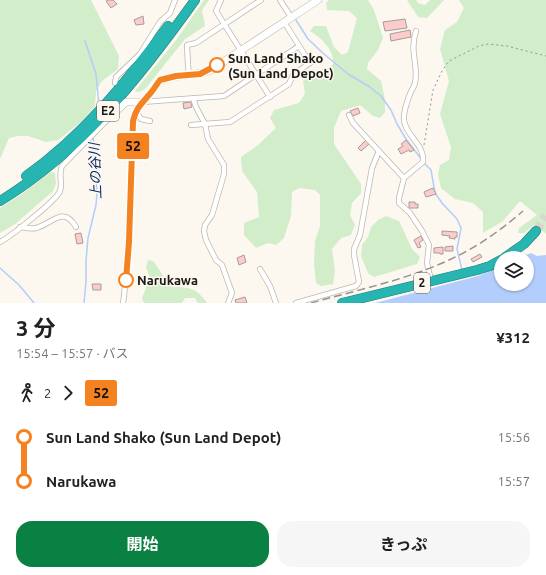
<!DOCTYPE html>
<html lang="ja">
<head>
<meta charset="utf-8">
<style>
	:root { --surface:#fff; --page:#f6f6f6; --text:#202124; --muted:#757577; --accent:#0b8043 }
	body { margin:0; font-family:Ubuntu,"Noto Sans JP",sans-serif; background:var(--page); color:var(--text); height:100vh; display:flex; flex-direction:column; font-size:15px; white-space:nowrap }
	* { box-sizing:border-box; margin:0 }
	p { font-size:13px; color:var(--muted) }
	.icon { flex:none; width:22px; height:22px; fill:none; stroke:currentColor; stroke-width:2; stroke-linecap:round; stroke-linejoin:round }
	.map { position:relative; height:303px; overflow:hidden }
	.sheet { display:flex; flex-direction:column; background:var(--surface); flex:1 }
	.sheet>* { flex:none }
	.badge { padding:0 8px; border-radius:3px; font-size:14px; line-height:26px }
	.controls { position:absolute; left:494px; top:251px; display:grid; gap:8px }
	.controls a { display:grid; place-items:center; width:40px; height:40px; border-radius:50%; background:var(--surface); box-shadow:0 1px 3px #0004; font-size:20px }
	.map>.badge { position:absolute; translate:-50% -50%; box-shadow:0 0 0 2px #fff }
	.legs { display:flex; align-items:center; gap:6px; height:44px; padding:0 16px; font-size:13px }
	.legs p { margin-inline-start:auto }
	.head { display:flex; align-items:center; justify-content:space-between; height:68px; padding:0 16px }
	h1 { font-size:22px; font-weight:700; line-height:30px }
	.action { display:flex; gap:8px; margin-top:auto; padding:8px 16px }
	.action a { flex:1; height:46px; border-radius:16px; background:var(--accent); color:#fff; font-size:16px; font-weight:700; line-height:46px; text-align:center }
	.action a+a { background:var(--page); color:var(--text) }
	ul { padding:0 16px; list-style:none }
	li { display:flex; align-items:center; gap:14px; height:44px; font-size:15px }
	li i { display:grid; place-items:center; width:6px; height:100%; margin:0 5px; background:currentColor }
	li i::after { content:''; width:10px; height:10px; margin:-5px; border:3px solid; border-radius:50%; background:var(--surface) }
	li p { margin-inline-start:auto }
	li:first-child i { background:linear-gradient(#0000 50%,currentColor 0) }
	li:last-child i { background:linear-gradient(currentColor 50%,#0000 0) }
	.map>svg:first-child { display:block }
	.green { fill:#d1edc9 }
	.water { fill:#b3cdfc }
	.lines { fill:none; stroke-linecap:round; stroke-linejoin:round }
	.stream { stroke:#b3cdfc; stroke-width:1.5 }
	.building { fill:#fbccc9; stroke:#a69c9c }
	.highway-tunnel { stroke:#dad6ce; stroke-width:9; stroke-dasharray:9 4.5; stroke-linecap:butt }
	.street-casing { stroke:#bcb7b0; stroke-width:6 }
	.secondary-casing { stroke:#bcb7b0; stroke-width:8 }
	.highway-casing { stroke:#227e7b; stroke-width:10 }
	.path { stroke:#96938d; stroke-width:1; stroke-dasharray:2 3; stroke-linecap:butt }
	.street { stroke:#fff; stroke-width:4.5 }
	.secondary { stroke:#fff; stroke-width:7 }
	.highway { stroke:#27b5b1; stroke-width:9 }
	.rail { stroke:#95918c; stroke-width:1.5; stroke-dasharray:8 4; stroke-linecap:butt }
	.line-1-casing { stroke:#fff; stroke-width:9 }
	.line-1 { stroke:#f58220; stroke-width:6 }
	.stop-1-dot { fill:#fff; stroke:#f58220; stroke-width:2 }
	.labels { text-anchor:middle; stroke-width:3; stroke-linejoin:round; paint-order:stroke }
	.shield { fill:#fcf7ef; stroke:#5e5c57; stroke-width:1 }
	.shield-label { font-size:12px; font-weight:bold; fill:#1a1916 }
	.stop-label { font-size:13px; font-weight:bold; fill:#1a1916; stroke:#fcf7ef; text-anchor:start }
	.water-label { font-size:14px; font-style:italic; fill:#0b2b6c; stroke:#fcf7ef }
</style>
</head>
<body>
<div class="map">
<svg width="546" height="303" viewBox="0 0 546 303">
	<rect width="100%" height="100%" fill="#fcf7ef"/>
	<g class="green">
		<path d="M0 0H91L119 56 118 69 102 81 96 91 95 106 82 121 58 140 46 142 28 136H18L9 138 0 159Z"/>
		<path d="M204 0H209L202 10 205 26 185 39 145 89 139 92 135 91 177 39Z"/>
		<path d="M329 0H368L374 10 383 38 378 50 368 63 367 69 381 81 385 100V112L380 118 373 116 360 105 341 111 334 128V144L361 184V193L352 203 350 215 355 225 351 235 341 238 332 249 335 271 333 284 321 286 316 283 314 263 315 241 320 226V195L315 190 299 188 292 192 291 216 284 238 276 245 268 243 256 248 244 235V223L259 217 257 192 242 171 241 157 258 145 276 128 270 118 274 110 299 103 305 94 303 81 333 65C335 51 322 38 310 31L314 26H326L334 47 342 55 348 52 357 18 349 11 327 10 326 3Z"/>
		<path d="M407 0H416L418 3 425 5 430 0H444L427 18 418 17Z"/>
		<path d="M459 0H546V234L535 224 524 233H518L519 228 537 215 520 201 503 221 483 233V212L473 203 455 199 441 188 438 175 440 165 449 160 451 147 440 114 449 81 440 49 445 30 457 22 464 8Z"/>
		<path d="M51 172 55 173 56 184 53 191 15 224 0 233V208L22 194Z"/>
		<path d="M386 216 399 221 412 249 420 257 417 264 374 277 368 273 361 256 362 245 368 237 371 227 378 220Z"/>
		<path d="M148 260 153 261C160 270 164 279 172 287 189 287 197 288 207 303H198L195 298H185L182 303H144L142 298 150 278 146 267Z"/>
	</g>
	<path class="water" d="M531 253 537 256 546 255V303H375L478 276 501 267V284H527V258H519Z"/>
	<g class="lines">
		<g class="stream">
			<path d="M296 20 308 39 324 54 348 74 370 87 381 96 391 110 397 124 406 139 422 160"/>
			<path d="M85 41 96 74 99 105"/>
			<path d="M424 163 431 170 435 193 442 203 457 219 461 228 457 249 462 270"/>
			<path d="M0 268 19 285 34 303"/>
			<path d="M84 303 86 282V261L88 238 96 205 97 193 93 136"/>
		</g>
	</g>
	<g class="building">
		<path d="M108 0H113L117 4 111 8 106 1Z"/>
		<path d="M143 16 144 24 136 25 134 20Z"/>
		<path d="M405 19 407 28 385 31 383 22Z"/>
		<path d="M410 30 411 37 391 41 390 34Z"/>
		<path d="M191 102 192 107 184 109 183 103Z"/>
		<path d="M358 108 360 113 353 116 350 111Z"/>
		<path d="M366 140 369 144 361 151 358 148Z"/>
		<path d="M406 140 414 150 410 152 409 150 401 154 398 149 403 146 401 144Z"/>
		<path d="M433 188 436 194 426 197 424 192Z"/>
		<path d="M409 202H415V204H418V208H409Z"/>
		<path d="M442 231 457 232V237H455V239L449 238 450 236 442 235Z"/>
		<path d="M81 233 83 243 77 244 75 234Z"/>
		<path d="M421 236 423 240 419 243 421 247 418 248 414 240Z"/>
		<path d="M453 246V251H445V247Z"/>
		<path d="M443 247V254H440V253H434V248Z"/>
		<path d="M480 254 482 257 473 262 471 259Z"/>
		<path d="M244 255 246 262 239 265 237 258Z"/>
		<path d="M92 284H101V290H93Z"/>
		<path d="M245 297 247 303H236L235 300Z"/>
	</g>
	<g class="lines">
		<path class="highway-tunnel" d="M536 231 546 216"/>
		<g class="street-casing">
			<g id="street">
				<path d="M221 0 216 11 270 97"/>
				<path d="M280 0 291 17"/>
				<path d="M416 31C409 52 419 66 415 83 414 87 411 91 410 94 407 101 403 114 404 121 407 137 425 145 423 162L404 178 399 198V203L410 213 422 231 429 245 427 263 431 281"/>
				<path d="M189 76 188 65 187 45 196 43 261 0"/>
				<path d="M115 83 116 77 140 54 160 22 170 13 175 0"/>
				<path d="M193 98 196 107 205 124 208 139 224 165V174L212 215 205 225 204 231 206 240 216 260 222 265 232 293 228 303"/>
				<path d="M136 112 141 119 150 121"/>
				<path d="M349 115 353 123 401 175 404 178"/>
				<path d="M191 125 230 122 289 84 293 75 310 63 284 22"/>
				<path d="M20 227C25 228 32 229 36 228 52 224 63 205 76 227"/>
				<path d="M0 242C10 237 57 200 60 191 63 183 58 174 62 166L114 113"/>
				<path d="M260 269 270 286 276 303"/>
				<path d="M123 303 124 296 129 242 133 121 135 114 142 102 224 96 299 46"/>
				<path d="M296 303 356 286 359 282 354 255V249L360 235 372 168 379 151"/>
			</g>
		</g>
		<g class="secondary-casing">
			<path id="secondary" d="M114 113 126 102H142L148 96 161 80C178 74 194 77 211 70L318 0"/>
		</g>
		<g class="highway-casing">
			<g id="highway">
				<path d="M26 176C83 136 127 81 168 26"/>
				<path d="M0 201C82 151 140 77 195 0"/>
				<path d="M504 258 524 244 536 231"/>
				<path d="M342 303 477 270 490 266 501 260"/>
			</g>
		</g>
		<path class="path" d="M424 145 433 90 442 71 449 61 479 46 488 44 507 46 546 56"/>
		<use href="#street" class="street"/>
		<use href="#secondary" class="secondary"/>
		<use href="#highway" class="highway"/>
		<path class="rail" d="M311 303C357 290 406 280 449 260 476 248 501 230 523 211"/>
	</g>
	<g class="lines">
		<g class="line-1-casing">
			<path id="line-1" d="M126 280 129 242 133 121C136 109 140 105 148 96 153 91 156 85 160 80L176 76 200 74 217 65"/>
		</g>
		<use href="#line-1" class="line-1"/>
	</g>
	<g class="stop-1-dot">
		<circle cx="217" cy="65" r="7"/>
		<circle cx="126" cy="280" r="7"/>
	</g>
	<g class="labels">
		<g class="shield">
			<rect x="97" y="101" width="22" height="20" rx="3"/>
			<rect x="414" y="273" width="16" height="20" rx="3"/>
		</g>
		<g class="shield-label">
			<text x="108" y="115">E2</text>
			<text x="422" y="287">2</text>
		</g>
		<g class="stop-label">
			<text x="228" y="63">Sun Land Shako<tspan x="228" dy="15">(Sun Land Depot)</tspan></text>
			<text x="137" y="285">Narukawa</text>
		</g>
		<g class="water-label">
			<text transform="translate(95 171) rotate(-92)" y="5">上の谷川</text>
		</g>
	</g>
</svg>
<div class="controls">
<a><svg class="icon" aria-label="layers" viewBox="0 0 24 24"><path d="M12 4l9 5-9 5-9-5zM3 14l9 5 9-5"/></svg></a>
</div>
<b class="badge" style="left:133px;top:146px;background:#f58220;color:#111">52</b>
</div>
<section class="sheet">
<div class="head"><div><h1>3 分</h1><p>15:54 – 15:57 · バス</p></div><b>¥312</b></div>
<div class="legs"><svg class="icon" aria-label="walk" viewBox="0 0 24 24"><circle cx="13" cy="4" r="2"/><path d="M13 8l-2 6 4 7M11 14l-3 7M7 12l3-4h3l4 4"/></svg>2<svg class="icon" aria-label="forward" viewBox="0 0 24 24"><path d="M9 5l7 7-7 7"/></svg><b class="badge" style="background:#f58220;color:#111">52</b></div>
<ul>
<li><i style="color:#f58220"></i><b>Sun Land Shako (Sun Land Depot)</b><p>15:56</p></li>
<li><i style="color:#f58220"></i><b>Narukawa</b><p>15:57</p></li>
</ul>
<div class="action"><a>開始</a><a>きっぷ</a></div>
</section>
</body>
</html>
